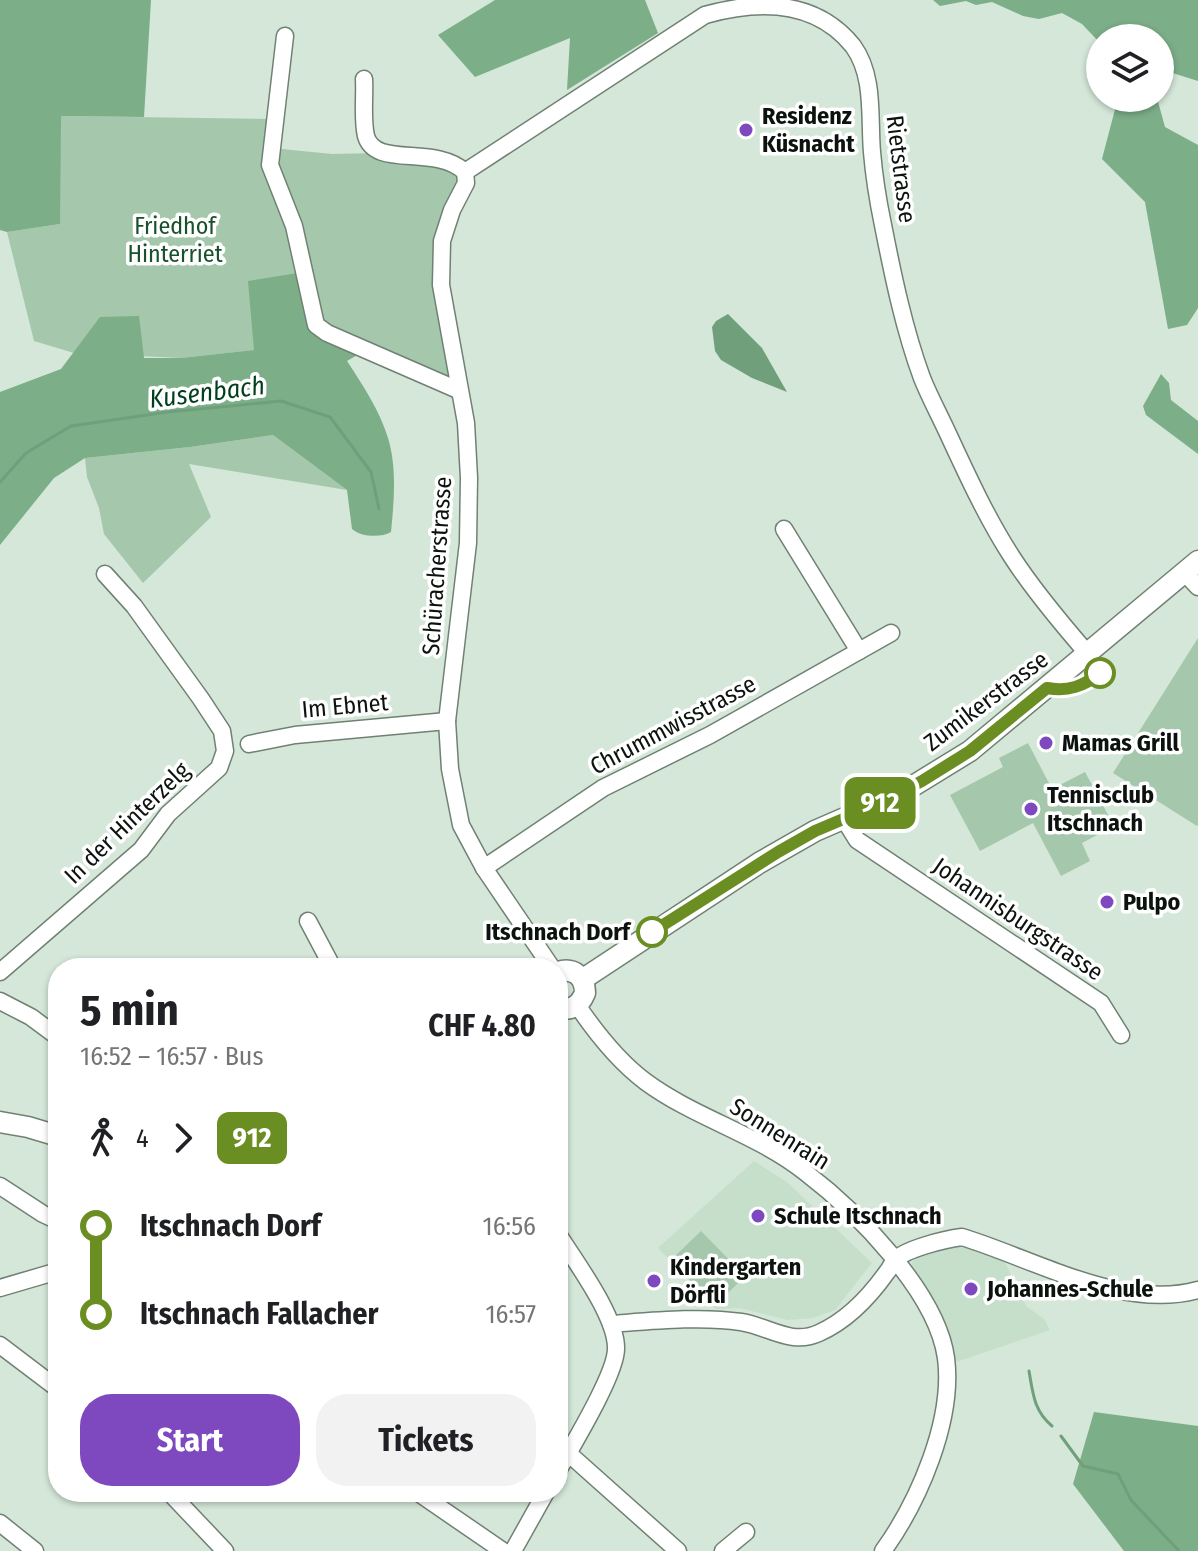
<!DOCTYPE html>
<html lang="en">
<head>
<meta charset="utf-8">
<style>
	:root { --surface:#fff; --page:#f2f2f2; --text:#202124; --muted:#757577; --accent:#7e48bf }
	body { margin:0; font-family:"Fira Sans Condensed",sans-serif; background:var(--page); color:var(--text); height:100vh; display:flex; flex-direction:column; font-size:30px; white-space:nowrap }
	* { box-sizing:border-box; margin:0 }
	p { font-size:26px; color:var(--muted) }
	.icon { flex:none; width:44px; height:44px; fill:none; stroke:currentColor; stroke-width:2; stroke-linecap:round; stroke-linejoin:round }
	.map { position:relative; flex:1; overflow:hidden }
	.details { position:absolute; left:48px; top:958px; width:520px; height:544px; display:flex; flex-direction:column; background:var(--surface); border-radius:32px; box-shadow:0 2px 6px #0004 }
	.details>* { flex:none }
	.badge { padding:0 16px; border-radius:12px; font-size:28px; line-height:52px }
	.buttons { position:absolute; left:1086px; top:24px; display:grid; gap:16px }
	.buttons a { display:grid; place-items:center; width:88px; height:88px; border-radius:50%; background:var(--surface); box-shadow:0 2px 6px #0004; font-size:40px }
	.map>.badge { position:absolute; translate:-50% -50%; box-shadow:0 0 0 4px #fff }
	.legs { display:flex; align-items:center; gap:12px; height:88px; padding:0 32px; font-size:26px }
	.legs p { margin-inline-start:auto }
	.summary { display:flex; align-items:center; justify-content:space-between; height:136px; padding:0 32px }
	h1 { font-size:44px; font-weight:700; line-height:60px }
	.cta { display:flex; gap:16px; margin-top:auto; padding:16px 32px }
	.cta a { flex:1; height:92px; border-radius:32px; background:var(--accent); color:#fff; font-size:32px; font-weight:700; line-height:92px; text-align:center }
	.cta a+a { background:var(--page); color:var(--text) }
	ul { padding:0 32px; list-style:none }
	li { display:flex; align-items:center; gap:28px; height:88px; font-size:30px }
	li i { display:grid; place-items:center; width:12px; height:100%; margin:0 10px; background:currentColor }
	li i::after { content:''; width:20px; height:20px; margin:-10px; border:6px solid; border-radius:50%; background:var(--surface) }
	li p { margin-inline-start:auto }
	li:first-child i { background:linear-gradient(#0000 50%,currentColor 0) }
	li:last-child i { background:linear-gradient(currentColor 50%,#0000 0) }
	.map>svg:first-child { display:block }
	.built { fill:#c5dfcb }
	.green { fill:#a5c7ac }
	.forest { fill:#7cae88 }
	.water { fill:#6fa07b }
	.lines { fill:none; stroke-linecap:round; stroke-linejoin:round }
	.stream { stroke:#6fa07b; stroke-width:3 }
	.minor-casing { stroke:#708174; stroke-width:19 }
	.major-casing { stroke:#708174; stroke-width:23 }
	.minor { stroke:#fff; stroke-width:16 }
	.major { stroke:#fff; stroke-width:20 }
	.line-1-casing { stroke:#fff; stroke-width:18 }
	.line-1 { stroke:#6b8e23; stroke-width:12 }
	.poi-dot { fill:#7e48bf; stroke:#fff; stroke-width:3 }
	.stop-1-dot { fill:#fff; stroke:#6b8e23; stroke-width:4 }
	.labels { text-anchor:middle; stroke-width:7; stroke-linejoin:round; paint-order:stroke }
	.poi-label { font-size:24px; font-weight:bold; fill:#0c130e; stroke:#fff; text-anchor:start }
	.street-label { font-size:24px; fill:#0c130e; stroke:#fff }
	.park-label { font-size:24px; fill:#18512c; stroke:#fff }
	.stop-label { font-size:24px; font-weight:bold; fill:#0c130e; stroke:#fff; text-anchor:end }
	.water-label { font-size:26px; font-style:italic; fill:#003f1b; stroke:#fff }
</style>
</head>
<body>
<div class="map">
<svg width="1198" height="1551" viewBox="0 0 1198 1551">
	<rect width="100%" height="100%" fill="#d4e7d8"/>
	<g class="built">
		<path d="M754 1161 788 1183 872 1263 835 1310 813 1318 788 1320 739 1308 716 1309 658 1248Z"/>
		<path d="M966 1244 1004 1260 1026 1306 1044 1319 1050 1330 953 1363 911 1265 917 1254Z"/>
	</g>
	<g class="green">
		<path d="M60 116 274 119 272 148 332 154 380 153 465 172 442 241 458 390 356 345 255 350 181 358 74 353 34 341 7 232 60 224Z"/>
		<path d="M273 435 347 490 189 464 211 517 143 583 104 534 99 508 87 477 85 458 190 447Z"/>
		<path d="M1198 638V825L1197 826 1113 773Z"/>
		<path d="M1028 743 1052 789 1085 772 1114 826 1082 843 1090 861 1061 876 1033 823 980 851 950 795 1003 767 999 758Z"/>
		<path d="M701 1231 745 1276 715 1306 671 1260Z"/>
	</g>
	<g class="forest">
		<path d="M0 0H151L144 117 61 116 60 224 7 232 0 230Z"/>
		<path d="M495 0H645L658 33 567 90 570 38 475 77 438 35Z"/>
		<path d="M933 0H1198V81L1160 69V38H1100V43L1082 24 1062 13 1039 19 1023 16 992 2 976 5 966 1 940 6Z"/>
		<path d="M1118 98H1157L1165 127 1198 145V308L1187 325 1168 329 1145 202 1102 159Z"/>
		<path d="M304 272 313 318 359 354 347 361C362 384 380 411 388 438 397 467 394 502 391 532 381 538 361 537 352 529L347 490 273 435 190 447 85 458 54 478 0 545V392L61 369 100 317 139 316 144 358H181L254 350 248 281Z"/>
		<path d="M1161 374 1169 383 1171 400 1198 421V454L1146 415 1143 406Z"/>
		<path d="M1094 1412 1198 1426V1551H1124L1073 1484Z"/>
	</g>
	<path class="water" d="M728 314 762 348 787 392 752 378 721 360 715 351 712 327 716 321Z"/>
	<g class="lines">
		<g class="stream">
			<path d="M0 482 26 453 71 426 168 412 281 401 330 417 371 472 379 509"/>
			<path d="M1029 1371C1033 1394 1034 1411 1052 1426"/>
			<path d="M1061 1436 1083 1466 1118 1474 1131 1500 1179 1551"/>
		</g>
		<g class="minor-casing">
			<g id="minor">
				<path d="M285 36 270 165 294 226 316 325 327 333 458 390"/>
				<path d="M364 79C365 97 362 119 366 136 375 169 435 144 465 172L466 183 452 210 442 241 441 285 466 423 469 478 468 543 447 721 450 769 461 825 484 868 552 968"/>
				<path d="M465 172 705 15C759 0 816 0 853 46 875 76 869 118 872 152 874 176 878 201 883 225 893 276 904 329 922 378 930 398 941 418 950 438 969 479 988 520 1012 557 1034 591 1061 623 1087 653"/>
				<path d="M784 529 859 651"/>
				<path d="M1184 572 1198 587"/>
				<path d="M249 744 295 735 447 721"/>
				<path d="M844 819 857 840 1101 1003 1121 1035"/>
				<path d="M484 868 603 788 710 735 891 633"/>
				<path d="M308 921 333 968"/>
				<path d="M0 972 141 850 168 814 219 768 225 751 222 731 201 699 134 606 105 574"/>
				<path d="M0 1001 31 1017 58 1037"/>
				<path d="M577 1005C596 1033 619 1062 646 1082 695 1118 757 1134 805 1172 856 1211 937 1292 946 1358 954 1420 919 1501 883 1551"/>
				<path d="M0 1186 43 1214 58 1221"/>
				<path d="M558 1234C575 1261 617 1317 616 1349 616 1374 572 1446 558 1471"/>
				<path d="M0 1288 58 1271"/>
				<path d="M611 1324C652 1321 701 1316 741 1322 768 1326 791 1346 819 1333 846 1321 870 1296 887 1272 890 1269 891 1265 894 1261 904 1249 946 1239 962 1237 1034 1259 1123 1311 1198 1290"/>
				<path d="M0 1345 58 1389"/>
				<path d="M568 1453 678 1551"/>
				<path d="M169 1492 225 1551"/>
				<path d="M417 1492 503 1551"/>
				<path d="M0 1523 35 1551"/>
				<path d="M513 1551 546 1492"/>
				<path d="M723 1551 746 1532"/>
			</g>
		</g>
		<g class="major-casing">
			<g id="major">
				<path d="M558 972C574 967 585 977 585 993 580 1005 571 1012 558 1007"/>
				<path d="M583 979 759 863 815 831 900 794 970 751 1198 561"/>
				<path d="M0 1122 28 1127 58 1136"/>
			</g>
		</g>
		<use href="#minor" class="minor"/>
		<use href="#major" class="major"/>
	</g>
	<g class="lines">
		<g class="line-1-casing">
			<path id="line-1" d="M652 932 778 852 815 831 874 806 922 781 970 751 1047 688C1068 692 1084 686 1100 673"/>
		</g>
		<use href="#line-1" class="line-1"/>
	</g>
	<g class="poi-dot">
		<circle cx="746" cy="130" r="8"/>
		<circle cx="1046" cy="743" r="8"/>
		<circle cx="1031" cy="809" r="8"/>
		<circle cx="1107" cy="902" r="8"/>
		<circle cx="758" cy="1216" r="8"/>
		<circle cx="654" cy="1281" r="8"/>
		<circle cx="971" cy="1289" r="8"/>
	</g>
	<g class="stop-1-dot">
		<circle cx="1100" cy="673" r="14"/>
		<circle cx="652" cy="932" r="14"/>
	</g>
	<g class="labels">
		<g class="poi-label">
			<text x="762" y="124">Residenz<tspan x="762" dy="28">Küsnacht</tspan></text>
			<text x="1062" y="751">Mamas Grill</text>
			<text x="1047" y="803">Tennisclub<tspan x="1047" dy="28">Itschnach</tspan></text>
			<text x="1123" y="910">Pulpo</text>
			<text x="774" y="1224">Schule Itschnach</text>
			<text x="670" y="1275">Kindergarten<tspan x="670" dy="28">Dörfli</tspan></text>
			<text x="987" y="1297">Johannes-Schule</text>
		</g>
		<g class="street-label">
			<text transform="translate(901 169) rotate(83)" y="8">Rietstrasse</text>
			<text transform="translate(437 566) rotate(-86)" y="8">Schüracherstrasse</text>
			<text transform="translate(986 701) rotate(-37)" y="8">Zumikerstrasse</text>
			<text transform="translate(345 706) rotate(-5)" y="8">Im Ebnet</text>
			<text transform="translate(673 725) rotate(-28)" y="8">Chrummwisstrasse</text>
			<text transform="translate(127 823) rotate(-44)" y="8">In der Hinterzelg</text>
			<text transform="translate(1018 919) rotate(34)" y="8">Johannisburgstrasse</text>
			<text transform="translate(780 1134) rotate(32)" y="8">Sonnenrain</text>
		</g>
		<g class="park-label">
			<text x="175" y="234">Friedhof<tspan x="175" dy="28">Hinterriet</tspan></text>
		</g>
		<g class="stop-label">
			<text x="630" y="940">Itschnach Dorf</text>
		</g>
		<g class="water-label">
			<text transform="translate(207 392) rotate(-7)" y="9">Kusenbach</text>
		</g>
	</g>
</svg>
<div class="buttons">
<a><svg class="icon" aria-label="layers" viewBox="0 0 24 24"><path d="M12 4l9 5-9 5-9-5zM3 14l9 5 9-5"/></svg></a>
</div>
<b class="badge" style="left:880px;top:803px;background:#6b8e23;color:#fff">912</b>
<section class="details">
<div class="summary"><div><h1>5 min</h1><p>16:52 – 16:57 · Bus</p></div><b>CHF 4.80</b></div>
<div class="legs"><svg class="icon" aria-label="walk" viewBox="0 0 24 24"><circle cx="13" cy="4" r="2"/><path d="M13 8l-2 6 4 7M11 14l-3 7M7 12l3-4h3l4 4"/></svg>4<svg class="icon" aria-label="forward" viewBox="0 0 24 24"><path d="M9 5l7 7-7 7"/></svg><b class="badge" style="background:#6b8e23;color:#fff">912</b></div>
<ul>
<li><i style="color:#6b8e23"></i><b>Itschnach Dorf</b><p>16:56</p></li>
<li><i style="color:#6b8e23"></i><b>Itschnach Fallacher</b><p>16:57</p></li>
</ul>
<div class="cta"><a>Start</a><a>Tickets</a></div>
</section>
</div>
</body>
</html>
